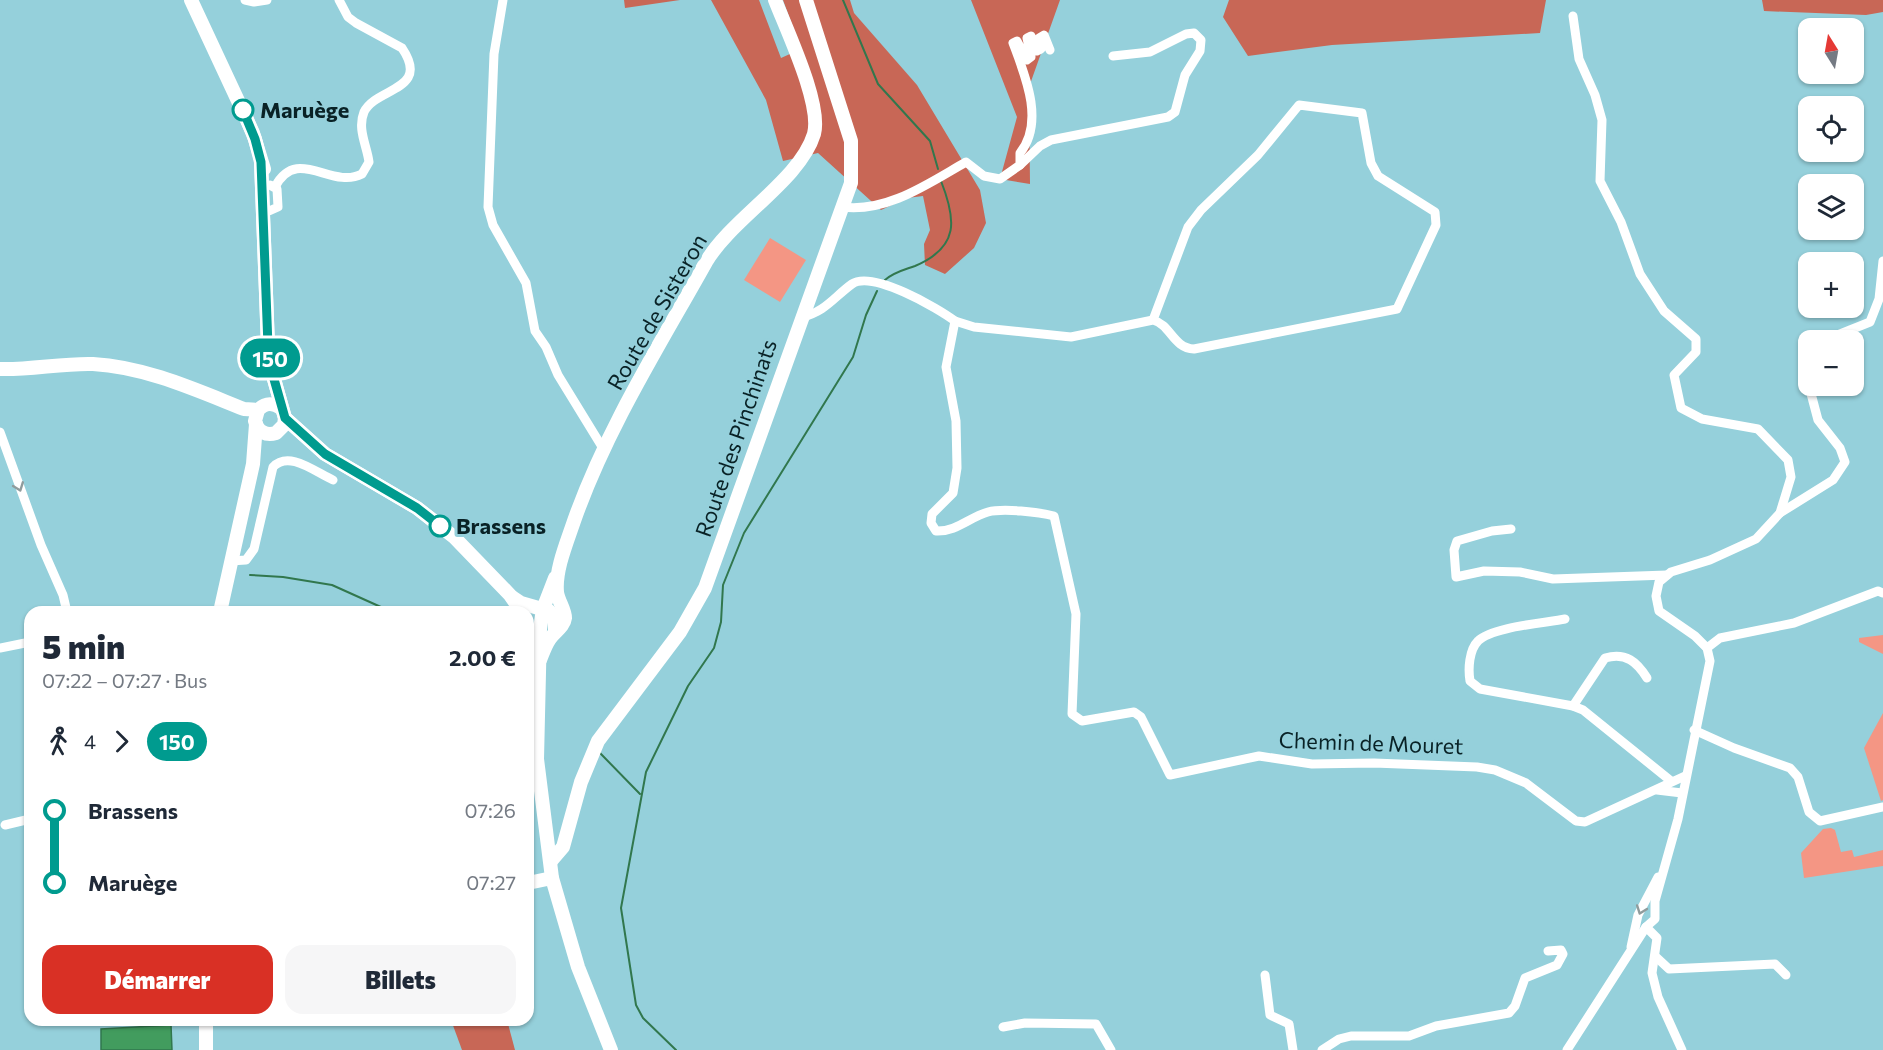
<!DOCTYPE html>
<html lang="fr">
<head>
<meta charset="utf-8">
<style>
	:root { --surface:#fff; --page:#f6f6f7; --text:#1f2937; --muted:#747a83; --accent:#d93025 }
	body { margin:0; font-family:Commissioner,sans-serif; background:var(--page); color:var(--text); height:100vh; display:flex; flex-direction:column; font-size:22px; white-space:nowrap }
	* { box-sizing:border-box; margin:0 }
	p { font-size:20px; color:var(--muted) }
	.icon { flex:none; width:33px; height:33px; fill:none; stroke:currentColor; stroke-width:2; stroke-linecap:round; stroke-linejoin:round }
	.map { position:relative; flex:1; overflow:hidden }
	.panel { position:absolute; left:24px; top:606px; width:510px; height:420px; display:flex; flex-direction:column; background:var(--surface); border-radius:18px; box-shadow:0 2px 4px #0004 }
	.panel>* { flex:none }
	.badge { padding:0 12px; border-radius:20px; font-size:21px; line-height:39px }
	.needle { width:39px; rotate:349deg }
	.tools { position:absolute; left:1798px; top:18px; display:grid; gap:12px }
	.tools a { display:grid; place-items:center; width:66px; height:66px; border-radius:12px; background:var(--surface); box-shadow:0 2px 4px #0004; font-size:30px }
	.map>.badge { position:absolute; translate:-50% -50%; box-shadow:0 0 0 3px #fff }
	.legs { display:flex; align-items:center; gap:9px; height:66px; padding:0 18px; font-size:20px }
	.legs p { margin-inline-start:auto }
	.head { display:flex; align-items:center; justify-content:space-between; height:102px; padding:0 18px }
	h1 { font-size:33px; font-weight:800; line-height:45px }
	.primary-button { display:flex; gap:12px; margin-top:auto; padding:12px 18px }
	.primary-button a { flex:1; height:69px; border-radius:18px; background:var(--accent); color:#fff; font-size:24px; font-weight:800; line-height:69px; text-align:center }
	.primary-button a+a { background:var(--page); color:var(--text) }
	ul { padding:0 18px; list-style:none }
	li { display:flex; align-items:center; gap:21px; height:72px; font-size:22px }
	li i { display:grid; place-items:center; width:9px; height:100%; margin:0 8px; background:currentColor }
	li i::after { content:''; width:15px; height:15px; margin:-8px; border:4px solid; border-radius:50%; background:var(--surface) }
	li p { margin-inline-start:auto }
	li:first-child i { background:linear-gradient(#0000 50%,currentColor 0) }
	li:last-child i { background:linear-gradient(currentColor 50%,#0000 0) }
	.map>svg:first-child { display:block }
	.green { fill:#f49684 }
	.forest { fill:#c86756 }
	.water { fill:#429c5e; stroke:#31774d; stroke-width:1.5 }
	.lines { fill:none; stroke-linecap:round; stroke-linejoin:round }
	.stream { stroke:#31774d; stroke-width:2 }
	.street { stroke:#fff; stroke-width:9 }
	.secondary { stroke:#fff; stroke-width:14 }
	.oneway { stroke:#909c9d }
	.line-1-casing { stroke:#fff; stroke-width:14 }
	.line-1 { stroke:#009b8f; stroke-width:9 }
	.stop-1-dot { fill:#fff; stroke:#009b8f; stroke-width:3 }
	.labels { text-anchor:middle; stroke-width:6; stroke-linejoin:round; paint-order:stroke }
	.stop-label { font-size:22px; font-weight:bold; fill:#092226; stroke:#95d0db; text-anchor:start }
	.street-label { font-size:22px; fill:#092226; stroke:#95d0db }
</style>
</head>
<body>
<div class="map">
<svg width="1883" height="1050" viewBox="0 0 1883 1050">
	<rect width="100%" height="100%" fill="#95d0db"/>
	<g class="green">
		<path d="M770 238 806 260 780 302 744 280Z"/>
		<path d="M1883 635V654L1859 642V638Z"/>
		<path d="M1883 713V800L1881 801 1864 748Z"/>
		<path d="M1831 828 1835 830 1841 852 1852 850 1854 857 1883 850V866L1804 878 1801 853 1823 829Z"/>
	</g>
	<g class="forest">
		<path d="M624 0H680L625 8Z"/>
		<path d="M711 0H759L781 58 801 49 783 0H850L854 13 917 85 980 190 986 223 974 248 945 274 925 265 924 244 930 230 923 196 907 198 881 210 818 153 783 161 766 100Z"/>
		<path d="M971 0H1060L1029 87 1030 184 1000 179 1017 117Z"/>
		<path d="M1229 0H1546L1540 33 1332 45 1248 56 1223 17Z"/>
		<path d="M1762 0H1883V12L1866 15 1764 11Z"/>
		<path d="M451 1020H507L515 1050H462Z"/>
	</g>
	<path class="water" d="M171 1025 172 1050H101V1029Z"/>
	<g class="lines">
		<g class="stream">
			<path d="M843 0 878 84 930 141 938 169"/>
			<path d="M885 280C894 272 904 270 915 266 960 247 956 219 941 181"/>
			<path d="M250 575 283 577 332 585 392 612"/>
			<path d="M600 753 640 794"/>
			<path d="M676 1050 643 1018 636 1005 621 908 646 772 688 686 714 648 721 622 723 585 744 533 853 357 866 315 877 291"/>
		</g>
		<g class="street">
			<path d="M245 0 254 2 267 0"/>
			<path d="M503 0 494 54 488 207 493 225 526 283 535 331 546 347 558 375 604 450"/>
			<path d="M1020 165 1040 146 1051 140 1168 117 1175 112 1185 75 1200 51 1201 40 1194 33 1186 34 1150 52 1113 56"/>
			<path d="M275 187C297 145 331 190 362 174L369 162C367 146 357 129 364 112 376 87 431 91 402 48L356 23 348 17 339 0"/>
			<path d="M263 206 269 211 278 207 277 189 270 185"/>
			<path d="M842 207C887 213 929 183 966 162L984 176 1000 179 1020 165V153C1045 122 1025 75 1013 43L1017 41 1027 60 1031 57 1027 38 1031 36 1037 51 1041 49 1039 38 1044 35 1050 50"/>
			<path d="M802 317C825 312 834 297 852 284 872 270 938 308 955 321L946 367 956 421 957 468 953 493 932 514 931 523 936 531C956 532 970 517 988 512 1003 508 1039 512 1054 516L1076 614 1072 714 1082 721 1134 712 1141 717 1170 775 1259 756 1312 764 1374 763 1477 767 1495 770 1526 783 1576 821 1585 822 1685 776"/>
			<path d="M955 321 974 327 1071 337 1153 320C1171 325 1173 348 1194 349L1397 309 1436 225 1435 212 1378 176 1371 163 1362 113 1299 105 1258 155 1201 210 1188 227 1153 320"/>
			<path d="M1825 340 1870 322 1879 299 1883 261"/>
			<path d="M1809 349 1805 355 1809 384"/>
			<path d="M0 432 41 545 63 595 67 612"/>
			<path d="M1780 513 1833 480 1845 462 1840 448 1818 420 1809 386"/>
			<path d="M1511 529 1492 531 1457 541 1454 550 1456 577 1484 571 1520 572 1553 579 1667 575"/>
			<path d="M230 561 246 560 254 549 273 467C289 450 315 472 333 480"/>
			<path d="M1565 619C1545 623 1491 627 1478 641 1469 650 1468 669 1470 681L1480 689 1573 706 1583 710 1671 781"/>
			<path d="M0 648 30 642"/>
			<path d="M1707 648 1720 638 1794 623 1878 591 1883 593"/>
			<path d="M1573 706 1605 658C1626 652 1637 662 1647 678"/>
			<path d="M1694 730 1734 748 1790 768 1798 777 1809 812 1820 821 1883 807"/>
			<path d="M1657 790 1682 793"/>
			<path d="M5 825 30 819"/>
			<path d="M1646 927 1657 938 1652 973 1658 997 1682 1050"/>
			<path d="M1631 947 1638 915 1658 877"/>
			<path d="M1655 956 1669 969 1775 964 1786 975"/>
			<path d="M1265 975 1270 1015 1289 1024 1293 1050"/>
			<path d="M1003 1027 1025 1023 1096 1024 1111 1050"/>
			<path d="M1322 1050 1339 1039 1351 1036H1409L1436 1026 1509 1013 1515 1006 1525 978 1557 965 1563 954 1561 950 1548 951"/>
			<path d="M1567 1050 1646 927 1655 919V901L1678 819 1710 661 1707 648 1695 636 1659 611 1656 596 1659 582 1671 572 1710 560 1756 539 1780 513 1791 477 1788 460 1758 429 1702 419 1681 408 1674 375 1696 352V339L1664 311 1640 274 1621 222 1600 181 1602 120 1595 95 1579 59 1573 16"/>
		</g>
		<g class="secondary">
			<path d="M191 0 253 133 264 169"/>
			<path d="M261 161 268 346 272 372 285 418 284 425 276 433C266 436 258 432 255 421L258 410C266 402 273 403 281 408"/>
			<path d="M0 369C31 370 62 363 93 364 146 367 196 390 244 409L258 410"/>
			<path d="M285 418 325 454 417 508 454 537 510 595 522 612"/>
			<path d="M555 578 543 609 540 629 537 759 552 878 578 967 611 1050"/>
			<path d="M512 597 521 603 549 611 555 620V632"/>
			<path d="M220 612 253 464 256 424"/>
			<path d="M540 660C543 653 545 646 549 640 554 632 564 627 565 618 565 609 558 601 557 592 555 570 567 542 574 521 606 430 659 346 706 262 732 218 800 180 814 134 822 104 787 31 775 0"/>
			<path d="M551 861 563 847 581 782 598 741 680 632 705 588 851 183V141L806 0"/>
			<path d="M528 883 552 878"/>
			<path d="M206 1050V1020"/>
		</g>
	</g>
	<defs><path id="oneway-chevron" d="M-2-3.5L2.5 0L-2 3.5" fill="none" stroke-width="1.6" stroke-linecap="round" stroke-linejoin="round" transform="scale(1.5)"/></defs>
	<g class="oneway">
		<use href="#oneway-chevron" transform="translate(19 487) rotate(69)"/>
		<use href="#oneway-chevron" transform="translate(1641 910) rotate(110)"/>
	</g>
	<g class="lines">
		<g class="line-1-casing">
			<path id="line-1" d="M243 110 255 139 261 162 268 346 272 372 285 418 325 454 417 508 440 526"/>
		</g>
		<use href="#line-1" class="line-1"/>
	</g>
	<g class="stop-1-dot">
		<circle cx="243" cy="110" r="10"/>
		<circle cx="440" cy="526" r="10"/>
	</g>
	<g class="labels">
		<g class="stop-label">
			<text x="260" y="118">Maruège</text>
			<text x="456" y="534">Brassens</text>
		</g>
		<g class="street-label">
			<text transform="translate(657 312) rotate(-60)" y="8">Route de Sisteron</text>
			<text transform="translate(736 438) rotate(-71)" y="8">Route des Pinchinats</text>
			<text transform="translate(1371 743) rotate(2)" y="8">Chemin de Mouret</text>
		</g>
	</g>
</svg>
<div class="tools">
<a><svg class="needle" viewBox="-14 -14 28 28"><path d="M0-13l5 13h-10z" fill="#e53935"/><path d="M0 13l5-13h-10z" fill="#747a83"/></svg></a>
<a><svg class="icon" aria-label="locate" viewBox="0 0 24 24"><circle cx="12" cy="12" r="6"/><path d="M12 2v4M12 18v4M2 12h4M18 12h4"/></svg></a>
<a><svg class="icon" aria-label="layers" viewBox="0 0 24 24"><path d="M12 4l9 5-9 5-9-5zM3 14l9 5 9-5"/></svg></a>
<a>+</a>
<a>−</a>
</div>
<b class="badge" style="left:270px;top:358px;background:#009b8f;color:#fff">150</b>
<section class="panel">
<div class="head"><div><h1>5 min</h1><p>07:22 – 07:27 · Bus</p></div><b>2.00 €</b></div>
<div class="legs"><svg class="icon" aria-label="walk" viewBox="0 0 24 24"><circle cx="13" cy="4" r="2"/><path d="M13 8l-2 6 4 7M11 14l-3 7M7 12l3-4h3l4 4"/></svg>4<svg class="icon" aria-label="forward" viewBox="0 0 24 24"><path d="M9 5l7 7-7 7"/></svg><b class="badge" style="background:#009b8f;color:#fff">150</b></div>
<ul>
<li><i style="color:#009b8f"></i><b>Brassens</b><p>07:26</p></li>
<li><i style="color:#009b8f"></i><b>Maruège</b><p>07:27</p></li>
</ul>
<div class="primary-button"><a>Démarrer</a><a>Billets</a></div>
</section>
</div>
</body>
</html>
